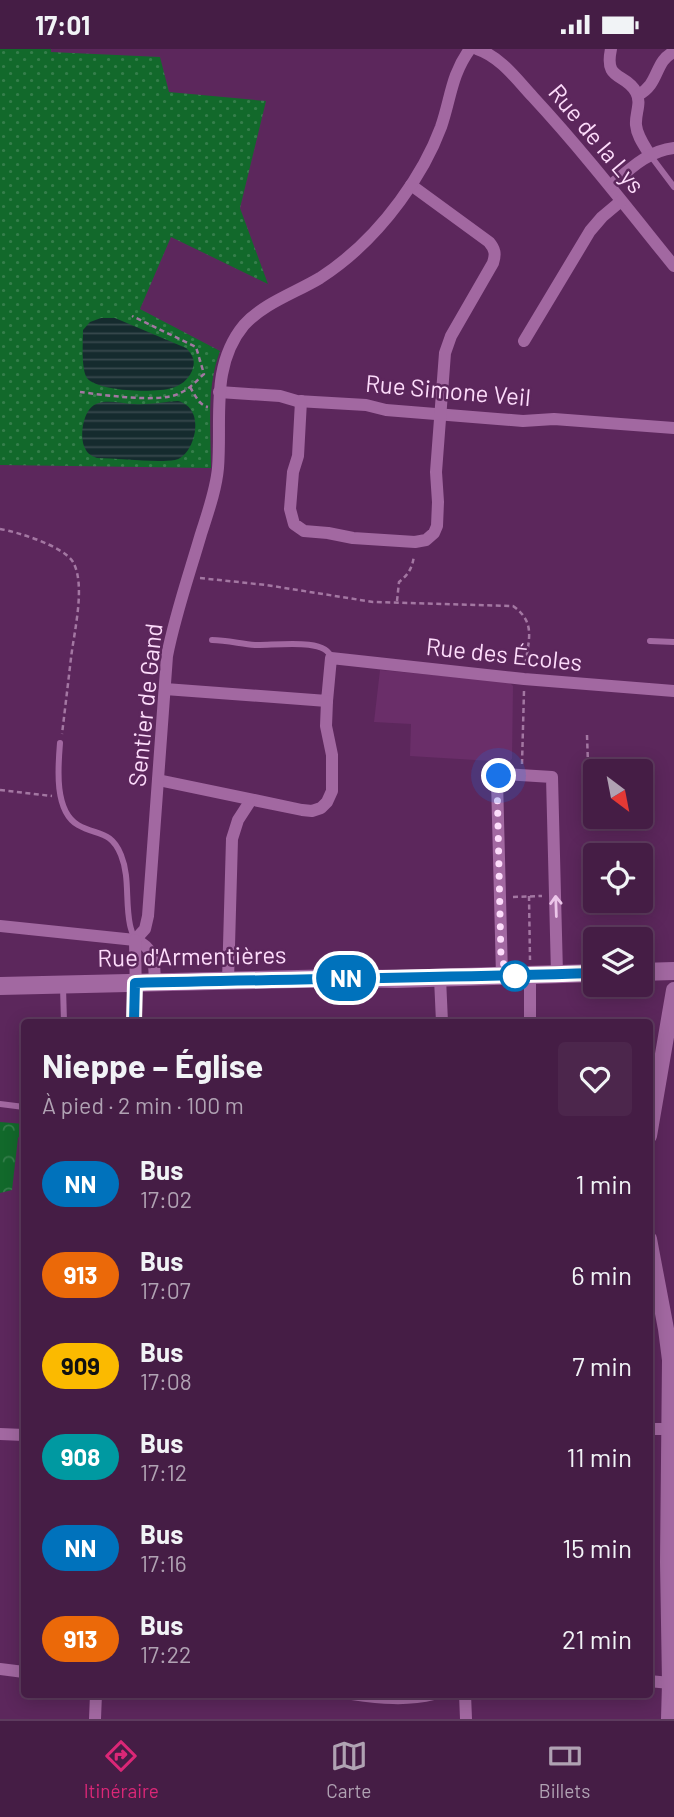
<!DOCTYPE html>
<html lang="fr">
<head>
<meta charset="utf-8">
<style>
	:root { --surface:#451d45; --page:#4c264c; --text:#f1f3f6; --muted:#b0a2b3; --line:#5d3b5e; --accent:#db2777 }
	body { margin:0; font-family:Barlow,sans-serif; background:var(--page); color:var(--text); height:100vh; display:flex; flex-direction:column; font-size:26px; white-space:nowrap }
	* { box-sizing:border-box; margin:0 }
	p { font-size:23px; color:var(--muted) }
	.icon { flex:none; width:38px; height:38px; fill:none; stroke:currentColor; stroke-width:2; stroke-linecap:round; stroke-linejoin:round }
	.map { position:relative; flex:1; overflow:hidden }
	.side { position:absolute; left:21px; top:970px; width:632px; height:679px; display:flex; flex-direction:column; background:var(--surface); border-radius:7px; box-shadow:0 4px 18px #0003,0 0 0 2px var(--line) }
	.side>* { flex:none }
	.badge { padding:0 14px; border-radius:23px; font-size:24px; line-height:46px }
	.needle { width:46px; rotate:148deg }
	.controls { position:absolute; left:583px; top:710px; display:grid; gap:14px }
	.controls a { display:grid; place-items:center; width:70px; height:70px; border-radius:7px; background:var(--surface); box-shadow:0 4px 18px #0003,0 0 0 2px var(--line); font-size:35px }
	.you { position:absolute; width:35px; height:35px; margin:-18px; border:5px solid #fff; border-radius:50%; background:#1a73e8; box-shadow:0 0 0 10px #1a73e833 }
	.map>.badge { position:absolute; translate:-50% -50%; box-shadow:0 0 0 4px #fff }
	.round { display:grid; place-items:center; flex:none; width:74px; height:74px; border-radius:7px; background:var(--page) }
	.headline { display:flex; align-items:center; justify-content:space-between; height:119px; padding:0 21px }
	h1 { font-size:33px; font-weight:700; line-height:52px }
	ul { padding:0; list-style:none }
	li { display:flex; align-items:center; gap:21px; height:91px; padding:0 21px }
	li div { flex:1 }
	li b { display:block; font-size:26px }
	li em { font-style:normal }
	li .badge { min-width:77px; font-weight:700; text-align:center }
	.status { display:flex; justify-content:space-between; align-items:center; height:49px; padding:0 35px; background:var(--surface); direction:ltr }
	.status svg { height:19px; fill:currentColor }
	.dock { display:flex; justify-content:space-around; align-items:center; height:98px; border-top:2px solid var(--line); background:var(--surface); font-size:19px; color:var(--muted) }
	.dock a { display:grid; justify-items:center; gap:4px }
	.dock .selected { color:var(--accent) }
	.map>svg:first-child { display:block }
	.built { fill:#6a2e69 }
	.grass { fill:url(#grass-dots) }
	.forest { fill:url(#forest-crowns) }
	.water { fill:url(#water-rules) }
	.lines { fill:none; stroke-linecap:round; stroke-linejoin:round }
	.path { stroke:#a377a2; stroke-width:2.5; stroke-dasharray:5 3.5; stroke-linecap:butt }
	.service { stroke:#a268a1; stroke-width:6 }
	.minor { stroke:#a268a1; stroke-width:12 }
	.tertiary { stroke:#a268a1; stroke-width:16 }
	.secondary { stroke:#a268a1; stroke-width:18 }
	.oneway { stroke:#ebc5e9 }
	.line-casing { stroke:#fff; stroke-width:16 }
	.line { stroke:#0072bc; stroke-width:10 }
	.walk { stroke:#fddcfb; stroke-width:7; stroke-dasharray:0 12.6 }
	.stop-dot { fill:#fff; stroke:#0072bc; stroke-width:3.5 }
	.labels { text-anchor:middle; stroke-width:5; stroke-linejoin:round; paint-order:stroke }
	.street-label { font-size:24px; fill:#fddcfb; stroke:#5c275c }
</style>
</head>
<body>
<div class="status"><b>17:01</b><svg viewBox="0 0 49 12"><path d="M0 12V9h3v3zM5 12V6h3v6zM10 12V3h3v9zM15 12V0h3v12zM26 1h20v11H26zM47 4h2v5h-2z"/></svg></div>
<div class="map">
<svg width="674" height="1670" viewBox="0 0 674 1670">
	<defs>
		<pattern id="grass-dots" width="8" height="8" patternUnits="userSpaceOnUse" patternTransform="scale(1.75)"><rect width="8" height="8" fill="#12692b"/><path d="M2 2h.1M6 6h.1" fill="none" stroke="#357e4b" stroke-width="1.8" stroke-linecap="round"/></pattern>
		<pattern id="forest-crowns" width="20" height="18" patternUnits="userSpaceOnUse" patternTransform="scale(1.75)"><rect width="20" height="18" fill="#12692b"/><path d="M2 6a3 3 0 1 1 6 0M12 15a3 3 0 1 1 6 0" fill="none" stroke="#357e4b"/></pattern>
		<pattern id="water-rules" width="6" height="5" patternUnits="userSpaceOnUse" patternTransform="scale(1.75)"><rect width="6" height="5" fill="#152b2e"/><path d="M0 2.5h6" fill="none" stroke="#38494d"/></pattern>
	</defs>
	<rect width="100%" height="100%" fill="#5c275c"/>
	<path class="built" d="M380 621 509 633 513 637 512 710 508 713 410 707 411 675 374 673Z"/>
	<path class="grass" d="M0 0H51V3L160 8 169 43 266 52 240 159 268 235 171 188 140 260 220 302C206 339 211 380 211 419L0 416Z"/>
	<path class="forest" d="M0 1073 24 1075V1087L21 1085 18 1089 12 1141 0 1144Z"/>
	<g class="water">
		<path d="M101 269H115L186 299C193 306 196 312 192 322 188 331 180 337 172 339 156 344 98 343 87 329 81 320 83 292 83 281L90 273Z"/>
		<path d="M178 352C208 360 194 408 175 411 154 414 119 409 97 409 92 407 87 405 85 399 79 388 83 360 96 355 107 350 123 355 134 355 149 356 163 353 178 352Z"/>
	</g>
	<g class="lines">
		<g class="path">
			<path d="M190 338C195 346 199 356 208 358"/>
			<path d="M80 343C103 346 158 354 178 345 189 341 196 332 204 325L196 298 132 267"/>
			<path d="M0 480C18 483 63 497 73 513 86 536 74 583 71 609 68 635 65 660 62 685"/>
			<path d="M200 529 266 536 373 553 513 557C537 574 528 592 525 618"/>
			<path d="M397 552 399 533C409 525 412 519 414 507"/>
			<path d="M587 686 589 744"/>
			<path d="M522 715 524 642"/>
			<path d="M0 741 52 747"/>
			<path d="M529 847 530 911"/>
			<path d="M513 848 542 847"/>
			<path d="M601 938 626 936"/>
		</g>
		<g class="service">
			<path d="M650 106 674 138"/>
			<path d="M212 591C227 591 241 595 255 596 272 597 327 588 331 609"/>
			<path d="M650 592 674 593"/>
			<path d="M60 694C58 718 54 762 78 776 97 787 111 781 121 806 130 828 125 852 130 876 131 881 133 886 135 891"/>
			<path d="M63 938 64 973"/>
			<path d="M0 1055 24 1058"/>
		</g>
		<g class="minor">
			<path d="M477 0C501 8 517 31 533 48 583 102 628 160 674 217"/>
			<path d="M611 0C604 33 625 23 636 43 642 54 635 64 636 76 637 87 644 96 650 106"/>
			<path d="M638 46C660 35 654 12 674 3"/>
			<path d="M610 137C629 121 647 102 674 99"/>
			<path d="M524 292 590 182 602 168 621 152"/>
			<path d="M219 343 280 347 297 352 366 356 386 361 523 372 554 370 674 379"/>
			<path d="M301 352 298 407 293 423 290 460 294 475 304 482 328 484 353 489 415 493 426 491 434 484 437 477 438 453 436 423 445 304 451 287 493 214C496 205 495 200 489 193L411 136"/>
			<path d="M165 640 327 652 331 609 524 630 674 642"/>
			<path d="M158 731 302 761 312 762 321 759 327 753 332 742V706L326 677 327 652"/>
			<path d="M0 877 135 891C156 899 154 914 155 934"/>
			<path d="M135 891 145 880 148 867 167 607C175 566 189 526 201 485 208 463 216 441 218 419 222 369 210 317 244 276 264 254 295 244 320 229 351 209 378 182 400 152 417 129 431 105 441 78 451 49 451 26 470 0"/>
			<path d="M530 926V973"/>
			<path d="M502 927 497 731 499 727 504 725 552 728 557 925"/>
			<path d="M440 929 442 973"/>
			<path d="M228 932 232 790 238 771 251 751"/>
			<path d="M134 973 136 951 135 891"/>
			<path d="M649 1380H670"/>
			<path d="M0 1385 24 1386"/>
			<path d="M0 1620 24 1623"/>
			<path d="M649 1632 670 1634"/>
			<path d="M352 1645C380 1649 406 1652 434 1645"/>
			<path d="M465 1645 466 1670"/>
			<path d="M95 1670 96 1645"/>
		</g>
		<g class="tertiary">
			<path d="M649 1087 674 941"/>
			<path d="M649 1190 666 1280 670 1311 668 1513 670 1634 669 1670"/>
		</g>
		<g class="secondary">
			<path d="M640 923 674 922"/>
			<path d="M0 937 341 929 396 930 595 924"/>
		</g>
	</g>
	<defs><path id="oneway-shaft" d="M-6 0H5M1.5-3L5.5 0L1.5 3" fill="none" stroke-width="1.6" stroke-linecap="round" stroke-linejoin="round" transform="scale(1.75)"/></defs>
	<use class="oneway" href="#oneway-shaft" transform="translate(556 857) rotate(-92)"/>
	<g class="lines">
		<g class="line-casing">
			<path id="line" d="M134 973 135 934C289 930 442 929 595 924"/>
		</g>
		<use href="#line" class="line"/>
		<path class="walk" d="M499 727 497 731 501 909 502 913 515 927"/>
	</g>
	<circle class="stop-dot" cx="515" cy="927" r="14"/>
	<g class="labels">
		<g class="street-label">
			<text transform="translate(596 90) rotate(50)" y="8">Rue de la Lys</text>
			<text transform="translate(448 342) rotate(5)" y="8">Rue Simone Veil</text>
			<text transform="translate(504 606) rotate(6)" y="8">Rue des Écoles</text>
			<text transform="translate(146 656) rotate(-84)" y="8">Sentier de Gand</text>
			<text transform="translate(192 908) rotate(-1)" y="8">Rue d'Armentières</text>
		</g>
	</g>
</svg>
<div class="controls">
<a><svg class="needle" viewBox="-14 -14 28 28"><path d="M0-13l5 13h-10z" fill="#e53935"/><path d="M0 13l5-13h-10z" fill="#b0a2b3"/></svg></a>
<a><svg class="icon" aria-label="locate" viewBox="0 0 24 24"><circle cx="12" cy="12" r="6"/><path d="M12 2v4M12 18v4M2 12h4M18 12h4"/></svg></a>
<a><svg class="icon" aria-label="layers" viewBox="0 0 24 24"><path d="M12 4l9 5-9 5-9-5zM3 14l9 5 9-5"/></svg></a>
</div>
<div class="you" style="left:499px;top:727px"></div>
<b class="badge" style="left:346px;top:929px;background:#0072bc;color:#fff">NN</b>
<section class="side">
<div class="headline"><div><h1>Nieppe – Église</h1><p>À pied · 2 min · 100 m</p></div><a class="round"><svg class="icon" aria-label="heart" viewBox="0 0 24 24"><path d="M12 20l-8-8c-3-5 5-10 8-4 3-6 11-1 8 4z"/></svg></a></div>
<ul>
<li><span class="badge" style="background:#0072bc;color:#fff">NN</span><div><b>Bus</b><p>17:02</p></div><em>1 min</em></li>
<li><span class="badge" style="background:#eb6909;color:#fff">913</span><div><b>Bus</b><p>17:07</p></div><em>6 min</em></li>
<li><span class="badge" style="background:#fbba00;color:#111">909</span><div><b>Bus</b><p>17:08</p></div><em>7 min</em></li>
<li><span class="badge" style="background:#0099a1;color:#fff">908</span><div><b>Bus</b><p>17:12</p></div><em>11 min</em></li>
<li><span class="badge" style="background:#0072bc;color:#fff">NN</span><div><b>Bus</b><p>17:16</p></div><em>15 min</em></li>
<li><span class="badge" style="background:#eb6909;color:#fff">913</span><div><b>Bus</b><p>17:22</p></div><em>21 min</em></li>
</ul>
</section>
</div>
<nav class="dock">
<a class="selected"><svg class="icon" aria-label="directions" viewBox="0 0 24 24"><path d="M12 3l9 9-9 9-9-9zM9 14v-3h6M13 9l2 2-2 2"/></svg>Itinéraire</a>
<a><svg class="icon" aria-label="map" viewBox="0 0 24 24"><path d="M3 6l6-2 6 2 6-2v14l-6 2-6-2-6 2zM9 4v14M15 6v14"/></svg>Carte</a>
<a><svg class="icon" aria-label="tickets" viewBox="0 0 24 24"><path d="M3 7h18v10H3zM15 7v10"/></svg>Billets</a>
</nav>
</body>
</html>
